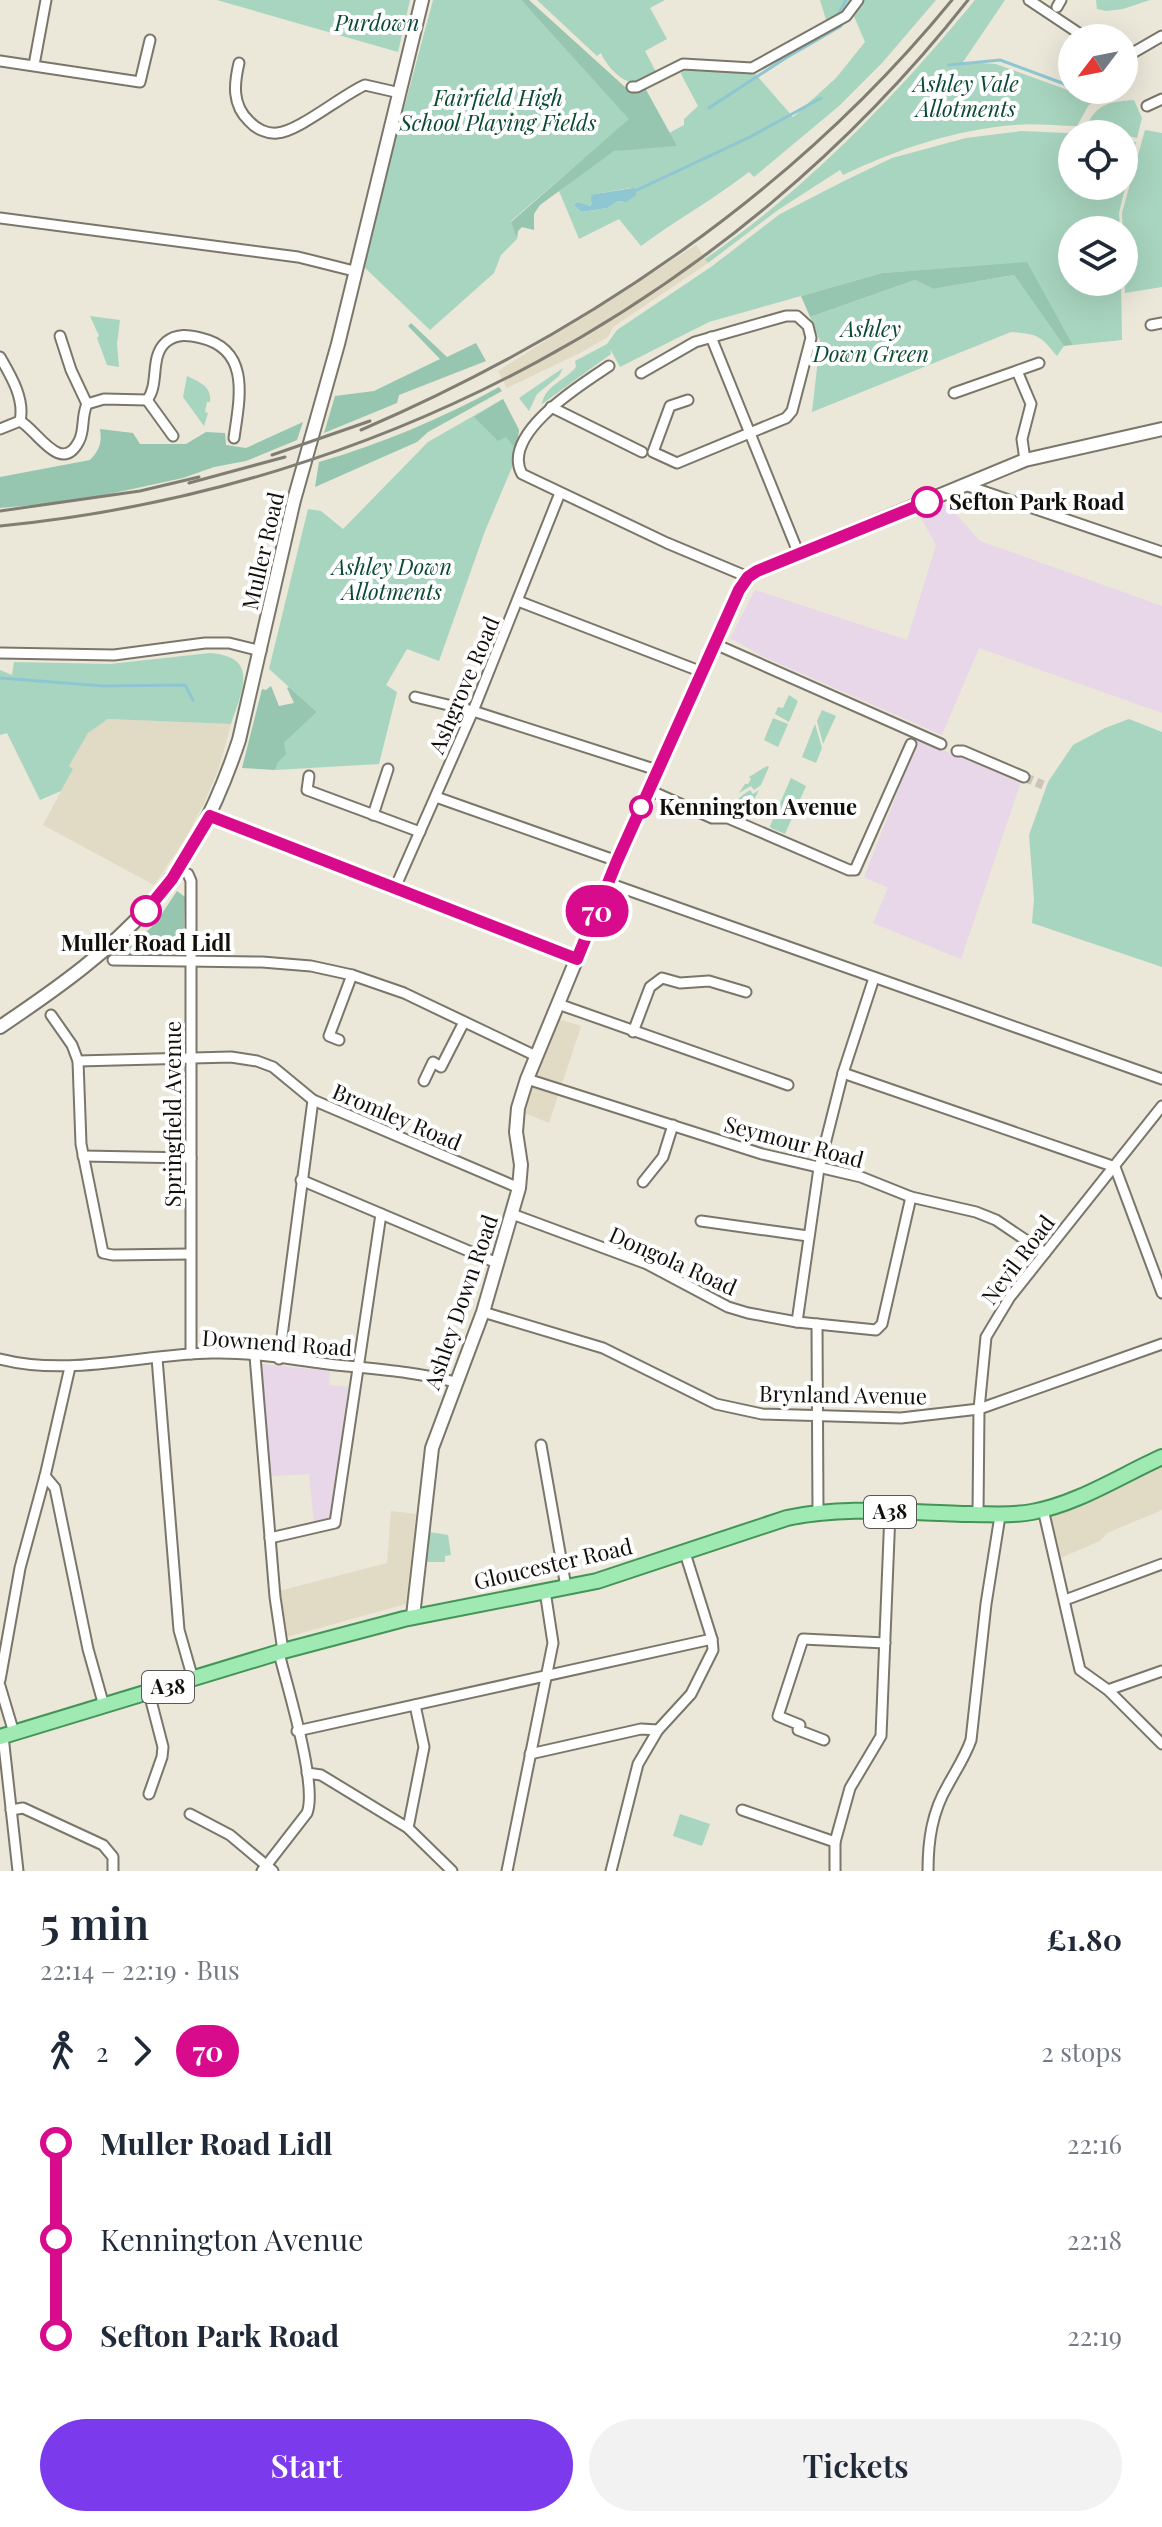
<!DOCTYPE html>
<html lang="en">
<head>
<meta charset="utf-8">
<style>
	:root { --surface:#fff; --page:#f2f2f3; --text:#1f2937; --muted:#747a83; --accent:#7c3aed }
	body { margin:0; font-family:"Playfair Display",serif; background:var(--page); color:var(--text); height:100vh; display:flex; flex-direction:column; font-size:30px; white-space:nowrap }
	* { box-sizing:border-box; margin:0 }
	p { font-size:26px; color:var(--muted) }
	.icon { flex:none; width:44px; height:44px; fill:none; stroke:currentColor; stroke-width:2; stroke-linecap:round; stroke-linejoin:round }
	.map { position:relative; height:1871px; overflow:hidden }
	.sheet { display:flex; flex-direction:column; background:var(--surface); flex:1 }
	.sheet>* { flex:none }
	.badge { padding:0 16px; border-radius:26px; font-size:28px; line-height:52px }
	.needle { width:52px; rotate:238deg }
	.buttons { position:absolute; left:1058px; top:24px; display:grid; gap:16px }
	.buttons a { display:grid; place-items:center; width:80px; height:80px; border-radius:50%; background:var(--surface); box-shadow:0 8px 32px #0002; font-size:40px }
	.map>.badge { position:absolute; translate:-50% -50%; box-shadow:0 0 0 4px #fff }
	.legs { display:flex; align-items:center; gap:12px; height:88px; padding:0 40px; font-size:26px }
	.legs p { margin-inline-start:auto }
	.summary { display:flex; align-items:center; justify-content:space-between; height:136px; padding:0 40px }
	h1 { font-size:44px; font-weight:600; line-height:60px }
	.action { display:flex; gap:16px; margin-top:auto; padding:16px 40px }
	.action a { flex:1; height:92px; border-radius:48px; background:var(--accent); color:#fff; font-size:32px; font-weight:600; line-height:92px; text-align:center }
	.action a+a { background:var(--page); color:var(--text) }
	ul { padding:0 40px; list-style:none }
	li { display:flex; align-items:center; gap:28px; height:96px; font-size:30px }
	li i { display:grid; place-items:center; width:12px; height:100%; margin:0 10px; background:currentColor }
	li i::after { content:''; width:20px; height:20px; margin:-10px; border:6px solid; border-radius:50%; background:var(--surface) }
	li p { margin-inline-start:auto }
	li:first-child i { background:linear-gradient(#0000 50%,currentColor 0) }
	li:last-child i { background:linear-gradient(currentColor 50%,#0000 0) }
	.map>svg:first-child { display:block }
	.built { fill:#e1dac5 }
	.education { fill:#e7d7e9 }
	.green { fill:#a8d5bf; fill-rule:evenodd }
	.forest { fill:#96c6af }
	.water { fill:#8ec6d2 }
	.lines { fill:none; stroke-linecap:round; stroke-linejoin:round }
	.stream { stroke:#8ec6d2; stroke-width:3 }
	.street-tunnel { stroke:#cac7ba; stroke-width:9; stroke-dasharray:9 4.5; stroke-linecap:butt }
	.street-casing { stroke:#7a7669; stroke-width:13 }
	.secondary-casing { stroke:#7a7669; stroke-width:16 }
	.primary-casing { stroke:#449458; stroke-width:18 }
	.street { stroke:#fff; stroke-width:9 }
	.secondary { stroke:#fff; stroke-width:12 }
	.primary { stroke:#9fe9b3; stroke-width:14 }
	.rail { stroke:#807d73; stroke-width:3 }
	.line-1-casing { stroke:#fff; stroke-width:18 }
	.line-1 { stroke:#d70b8c; stroke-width:12 }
	.stop-1-dot { fill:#fff; stroke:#d70b8c; stroke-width:4 }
	.labels { text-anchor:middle; stroke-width:8; stroke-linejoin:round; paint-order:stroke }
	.shield { fill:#fff; stroke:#595854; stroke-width:2 }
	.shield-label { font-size:20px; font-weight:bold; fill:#12100b }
	.park-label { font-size:22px; font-style:italic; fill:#0b4a33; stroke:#fff }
	.stop-label { font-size:22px; font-weight:bold; fill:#12100b; stroke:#fff; text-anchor:start }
	.street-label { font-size:22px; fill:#12100b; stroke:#fff }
</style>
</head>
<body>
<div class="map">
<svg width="1162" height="1871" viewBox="0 0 1162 1871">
	<rect width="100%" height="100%" fill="#ebe7d9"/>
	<g class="built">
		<path d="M696 245 708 263 613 327 608 337 580 353 507 388 498 371Z"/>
		<path d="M108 719 231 724 219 768 204 803 186 838 154 885 43 825 73 769 69 766 88 733Z"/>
		<path d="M559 1019 581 1026 549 1123 522 1112 536 1070Z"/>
		<path d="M1162 1463V1510L1107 1533 1100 1541 1058 1559 1049 1513Z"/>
		<path d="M391 1511 416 1514 406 1604 287 1637 279 1591 387 1563Z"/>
	</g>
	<g class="education">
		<path d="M947 504 980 541 1162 606V713L979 648 942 735 764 657 730 638 755 590 907 640 936 545 920 516Z"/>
		<path d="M918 740 1021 782 961 959 873 923 888 888 864 877Z"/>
		<path d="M261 1364 330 1371 329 1385 348 1387 330 1519 314 1522 309 1474 271 1476Z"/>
	</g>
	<g class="green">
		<path d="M217 0H410L398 52Z"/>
		<path d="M433 0H521L630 119 511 221 517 239 501 255 494 273 430 330 362 265Z"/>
		<path d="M537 0H665L650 8 667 39 645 51 656 72C650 75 644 80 637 82 624 86 605 64 601 53L597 56Z"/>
		<path d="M820 0H855L845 14 827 23Z"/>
		<path d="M862 0H936L882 63 839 106 754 177 749 172C714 199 676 220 641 246L619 219 579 239 559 191C574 180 602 154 618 150 638 146 657 149 676 145L669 133 684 125V119L698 106 681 74 683 68 752 70 793 117 836 78 865 42 853 14ZM630 188 637 190 636 194 625 202 618 201 607 208 581 212 574 205 577 202 588 206 596 203 595 194Z"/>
		<path d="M975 0H1005L963 62 996 64 1095 100 1088 106 1077 126C1056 126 1035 123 1015 125 953 130 898 149 843 175L840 170 778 210 708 263 705 259C808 188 896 96 975 0Z"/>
		<path d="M1096 0H1150L1123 9 1106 11 1097 9Z"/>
		<path d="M1134 100 1142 118 1137 138 1086 127C1097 103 1109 102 1134 100Z"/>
		<path d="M1145 130 1162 133V287L1125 293 1122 213Z"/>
		<path d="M1021 131 1090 134H1072V186H1124V140L1136 142 1119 213 1120 230H1072V282H1121L1122 340 1073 345 1027 263 882 273 709 322 620 367 610 349 611 354 542 404C545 385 565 381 576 367L575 361 607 344 617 330 711 267 780 214 844 181 892 158 966 138Z"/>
		<path d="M1014 275 1064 346 1057 356C1040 335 1038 334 1011 332L812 412 820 341 810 317 915 280 933 289Z"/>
		<path d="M90 316 120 320 117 344 119 367 107 365 97 338 99 336Z"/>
		<path d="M563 368 559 376 537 394 529 411 519 398Z"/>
		<path d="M187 376C199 382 212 386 210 402H207L205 412 208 413 204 426 183 397Z"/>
		<path d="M503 399 519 430 513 465 485 531 439 661 407 649 386 685 397 692 379 764 275 770 284 743 317 712 269 669 308 509 321 511 343 529 428 442Z"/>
		<path d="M210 653C260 657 242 690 231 724L108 719 88 733 69 766 73 769 61 791 40 800 7 733 0 735V670L12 675 14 662 110 664Z"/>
		<path d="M789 695 798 701 789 722 775 714 778 707 783 708Z"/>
		<path d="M822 710 836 716 823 744 817 721Z"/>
		<path d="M773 718 788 724 778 747 764 740Z"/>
		<path d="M1129 719 1162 732V967L1032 923 1034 899 1029 835 1048 782 1073 745 1105 728Z"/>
		<path d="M815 724 822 748 816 763 802 757Z"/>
		<path d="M767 766 769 767 761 785 754 790 751 786 739 793 745 784H748L751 779 749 777Z"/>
		<path d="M791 778 806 786 785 834 771 828 770 826Z"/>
		<path d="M750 790 753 794 759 790 745 817 733 811C734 800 741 796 750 790Z"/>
		<path d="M429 1532 448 1535 451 1555 445 1556V1562H426Z"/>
		<path d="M680 1814 710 1824 702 1846 673 1836Z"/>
	</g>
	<g class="forest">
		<path d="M521 0H529L625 87 631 89 644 86 677 146 614 151 540 205 534 214V230L522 227 518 231 517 239 511 222 629 119Z"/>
		<path d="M1027 262 1073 345 1064 346 1014 275 933 289 915 280 810 317 801 296 882 273Z"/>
		<path d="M411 323 447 357 476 343 486 361 399 395 397 403 324 433 335 396 374 391 440 359 408 326Z"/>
		<path d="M499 387 502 391 428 432 417 442 315 487 319 462C381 444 443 418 499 387Z"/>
		<path d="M503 399 519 430 516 449 506 437 498 441 474 417Z"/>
		<path d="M303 422 297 440 246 461 214 467 183 478 77 501 0 508V477L90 460C100 450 102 442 100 429L133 433 140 444H186L206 432 225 433 226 445 246 448Z"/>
		<path d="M271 686 279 706 294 703 287 688 289 687 317 712 284 743 286 754 278 762 275 770 242 768 262 689 266 690Z"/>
		<path d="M177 891 185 897 183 953 126 956 125 951 155 924Z"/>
	</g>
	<path class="water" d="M633 188 637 190 636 195 626 202 618 201 607 208 581 212 574 205 577 202 590 206 592 204 591 196 595 194Z"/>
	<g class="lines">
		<g class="stream">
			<path d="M839 13 846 0"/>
			<path d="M949 65 1000 60 1062 83 1072 89"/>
			<path d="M709 108 784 59 841 26"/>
			<path d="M637 190 750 137 821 98"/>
			<path d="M0 678 104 686 185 685 193 700"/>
		</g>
		<path class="street-tunnel" d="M1024 777 1043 785"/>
		<g class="street-casing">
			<g id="street">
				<path d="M1029 0 1086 38"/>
				<path d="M1057 7 1061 0"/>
				<path d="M1124 58 1162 36"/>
				<path d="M0 61 140 82 150 40"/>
				<path d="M239 63C234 84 232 105 249 121 256 129 267 134 277 133 298 132 342 95 365 85L400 93"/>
				<path d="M34 65 46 0"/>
				<path d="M632 87H637L683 64 752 68 846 16 858 0"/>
				<path d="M1147 106 1162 99"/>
				<path d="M0 218 298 257 354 271"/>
				<path d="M1151 325 1162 323"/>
				<path d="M60 336 71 370 87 404"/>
				<path d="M711 337 798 552"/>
				<path d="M0 357C11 376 25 399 20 421L0 429"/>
				<path d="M609 366C582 384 500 434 522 474L667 543 748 577"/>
				<path d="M1017 371 1031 404 1022 439 1025 460"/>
				<path d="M641 373 695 342 786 316H797L808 326 811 338 792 411 786 418 677 463 653 452 670 406 688 400"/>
				<path d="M954 393 1039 363"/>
				<path d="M147 400 173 436"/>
				<path d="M551 407 642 452"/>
				<path d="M20 421C37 430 61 476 79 441 85 430 81 417 87 404L104 399 147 400C160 384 149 357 166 342 177 333 189 335 201 338 252 350 239 401 234 438"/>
				<path d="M965 485 1162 552"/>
				<path d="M518 601 702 672"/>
				<path d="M715 644 941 744"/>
				<path d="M0 653 114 655 205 643H229L261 651"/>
				<path d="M415 697 473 711 657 770"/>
				<path d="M957 751H963L1024 777"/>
				<path d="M309 776 307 790 420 832"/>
				<path d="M649 790 712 818H728L849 870H855L911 744"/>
				<path d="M436 797 617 861"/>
				<path d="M373 815 388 769"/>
				<path d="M210 816 577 959"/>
				<path d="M188 874 191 881V1354"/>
				<path d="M608 883 1162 1079"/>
				<path d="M395 888 473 711 560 493"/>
				<path d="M113 960 262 962 311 966 352 975 404 993 536 1056"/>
				<path d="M558 1004 788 1085"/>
				<path d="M51 1015 72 1045 78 1061 81 1144 103 1253 113 1255 190 1254"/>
				<path d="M633 1032 650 987 662 978 680 983 709 981 746 992"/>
				<path d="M339 1040 329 1036 352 975"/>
				<path d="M78 1061 231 1057 257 1061 273 1067 313 1100 519 1188"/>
				<path d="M843 1073 1115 1167 1162 1293"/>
				<path d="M527 1079 762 1154 861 1177 911 1197 976 1212 996 1220 1045 1253"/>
				<path d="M424 1081 433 1062 441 1067 464 1022"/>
				<path d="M83 1156 191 1158"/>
				<path d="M301 1180 497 1263"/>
				<path d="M643 1182 663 1157 673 1125"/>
				<path d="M512 1214 647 1264 728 1307 748 1313 797 1322 876 1330 882 1324 911 1197"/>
				<path d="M701 1221 808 1236"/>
				<path d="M483 1312 603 1348 716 1404 762 1414 901 1418 979 1409 1162 1344"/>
				<path d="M797 1322 819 1168 843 1073 874 978"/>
				<path d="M817 1324 818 1512"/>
				<path d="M255 1356 275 1597 283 1651"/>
				<path d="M157 1358 179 1630 193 1679"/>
				<path d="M0 1359C71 1377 141 1354 212 1353 251 1352 290 1359 328 1364 371 1369 413 1371 455 1382"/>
				<path d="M279 1359 313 1100"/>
				<path d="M541 1445 566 1587"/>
				<path d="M45 1476 55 1488 88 1649 104 1706"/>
				<path d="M1043 1509 1080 1670 1108 1690 1162 1744"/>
				<path d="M978 1514 979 1409 986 1337 1010 1297 1162 1106"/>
				<path d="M270 1538 335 1523 381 1214"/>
				<path d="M1065 1600 1162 1564"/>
				<path d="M0 1680 20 1568 45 1476 70 1367"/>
				<path d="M0 1686 14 1733"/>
				<path d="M1108 1690 1162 1671"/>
				<path d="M297 1731 712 1639"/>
				<path d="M3 1736 18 1871"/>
				<path d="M824 1740 798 1730 800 1725 778 1716 803 1639 885 1643"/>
				<path d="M530 1754 641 1729 658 1730"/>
				<path d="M307 1773 321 1775 408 1828 452 1871"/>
				<path d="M149 1794 162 1757 163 1747 149 1693"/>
				<path d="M11 1810 23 1808 103 1845 113 1857V1871"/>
				<path d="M742 1810 835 1842"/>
				<path d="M190 1814 230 1835 273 1871"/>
				<path d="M408 1828 424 1747 415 1705"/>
				<path d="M262 1871 307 1813C318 1785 287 1686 279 1653"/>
				<path d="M507 1871 553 1643 545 1591"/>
				<path d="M611 1871 638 1764 658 1730 691 1694 713 1650 712 1639 685 1553"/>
				<path d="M835 1871V1842L850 1788 881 1736 890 1512"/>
				<path d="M928 1871C928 1840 932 1812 948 1785 956 1770 965 1757 971 1740L986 1604 1000 1516"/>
			</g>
		</g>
		<g class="secondary-casing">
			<g id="secondary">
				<path d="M0 1027C125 943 190 887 239 740L294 500 338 344 422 0"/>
				<path d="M413 1616 432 1448 483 1312 519 1188 521 1165 516 1132 518 1108 527 1079 617 861 739 590 748 577 757 571 1025 460 1162 429"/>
			</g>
		</g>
		<g class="primary-casing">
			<path id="primary" d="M0 1737 283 1651 404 1619 597 1581 787 1518C846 1505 910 1513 971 1514 992 1514 1011 1516 1032 1512 1077 1504 1120 1476 1162 1457"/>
		</g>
		<use href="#street" class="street"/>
		<use href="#secondary" class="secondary"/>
		<use href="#primary" class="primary"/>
		<g class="rail">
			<path d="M361 430C586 333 796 191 952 0"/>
			<path d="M272 455 370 421"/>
			<path d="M189 483 285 457"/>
			<path d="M0 511 140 491 199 477"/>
			<path d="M0 526C379 489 732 300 968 0"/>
		</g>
	</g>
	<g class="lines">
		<g class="line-1-casing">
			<path id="line-1" d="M146 911 172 879 210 816 577 959 617 861 739 590 748 577 757 571 927 502"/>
		</g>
		<use href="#line-1" class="line-1"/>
	</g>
	<g class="stop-1-dot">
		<circle cx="927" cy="502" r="14"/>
		<circle cx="641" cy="807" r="10"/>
		<circle cx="146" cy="911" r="14"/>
	</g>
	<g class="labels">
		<g class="shield">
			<rect x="864" y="1496" width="52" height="32" rx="6"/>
			<rect x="142" y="1671" width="52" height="32" rx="6"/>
		</g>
		<g class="shield-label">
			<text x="890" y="1519">A38</text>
			<text x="168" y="1694">A38</text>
		</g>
		<g class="park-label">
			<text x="377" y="31">Purdown</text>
			<text x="966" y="92">Ashley Vale<tspan x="966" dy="25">Allotments</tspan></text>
			<text x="498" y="106">Fairfield High<tspan x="498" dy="25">School Playing Fields</tspan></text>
			<text x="871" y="337">Ashley<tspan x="871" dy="25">Down Green</tspan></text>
			<text x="392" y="575">Ashley Down<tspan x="392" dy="25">Allotments</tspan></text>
		</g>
		<g class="stop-label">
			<text x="949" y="510">Sefton Park Road</text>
			<text x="659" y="815">Kennington Avenue</text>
			<text x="146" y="951" text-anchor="middle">Muller Road Lidl</text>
		</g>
		<g class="street-label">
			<text transform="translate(263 551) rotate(-77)" y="8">Muller Road</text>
			<text transform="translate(464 685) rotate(-67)" y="8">Ashgrove Road</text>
			<text transform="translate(173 1114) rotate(-90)" y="8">Springfield Avenue</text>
			<text transform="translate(397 1117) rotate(23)" y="8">Bromley Road</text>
			<text transform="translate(794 1142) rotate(15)" y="8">Seymour Road</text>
			<text transform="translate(1018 1260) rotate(-53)" y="8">Nevil Road</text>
			<text transform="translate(673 1261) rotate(24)" y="8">Dongola Road</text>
			<text transform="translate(461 1302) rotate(-71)" y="8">Ashley Down Road</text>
			<text transform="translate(277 1343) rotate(4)" y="8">Downend Road</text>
			<text transform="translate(843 1395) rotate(1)" y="8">Brynland Avenue</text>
			<text transform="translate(553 1564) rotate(-13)" y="8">Gloucester Road</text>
		</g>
	</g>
</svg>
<div class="buttons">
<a><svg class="needle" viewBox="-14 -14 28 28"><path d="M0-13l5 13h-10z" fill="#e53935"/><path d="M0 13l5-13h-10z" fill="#747a83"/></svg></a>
<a><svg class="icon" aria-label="locate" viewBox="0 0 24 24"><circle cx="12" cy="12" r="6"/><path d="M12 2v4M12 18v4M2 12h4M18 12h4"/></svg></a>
<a><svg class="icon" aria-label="layers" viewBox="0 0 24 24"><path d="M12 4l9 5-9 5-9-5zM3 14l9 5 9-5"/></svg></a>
</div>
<b class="badge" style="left:597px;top:911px;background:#d70b8c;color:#fff">70</b>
</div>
<section class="sheet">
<div class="summary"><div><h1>5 min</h1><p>22:14 – 22:19 · Bus</p></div><b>£1.80</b></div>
<div class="legs"><svg class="icon" aria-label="walk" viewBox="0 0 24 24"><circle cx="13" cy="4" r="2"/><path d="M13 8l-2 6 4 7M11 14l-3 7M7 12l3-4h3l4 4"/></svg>2<svg class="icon" aria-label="forward" viewBox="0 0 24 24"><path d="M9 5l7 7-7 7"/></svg><b class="badge" style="background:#d70b8c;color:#fff">70</b><p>2 stops</p></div>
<ul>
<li><i style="color:#d70b8c"></i><b>Muller Road Lidl</b><p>22:16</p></li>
<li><i style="color:#d70b8c"></i><span>Kennington Avenue</span><p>22:18</p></li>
<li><i style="color:#d70b8c"></i><b>Sefton Park Road</b><p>22:19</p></li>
</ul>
<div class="action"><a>Start</a><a>Tickets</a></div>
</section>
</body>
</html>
